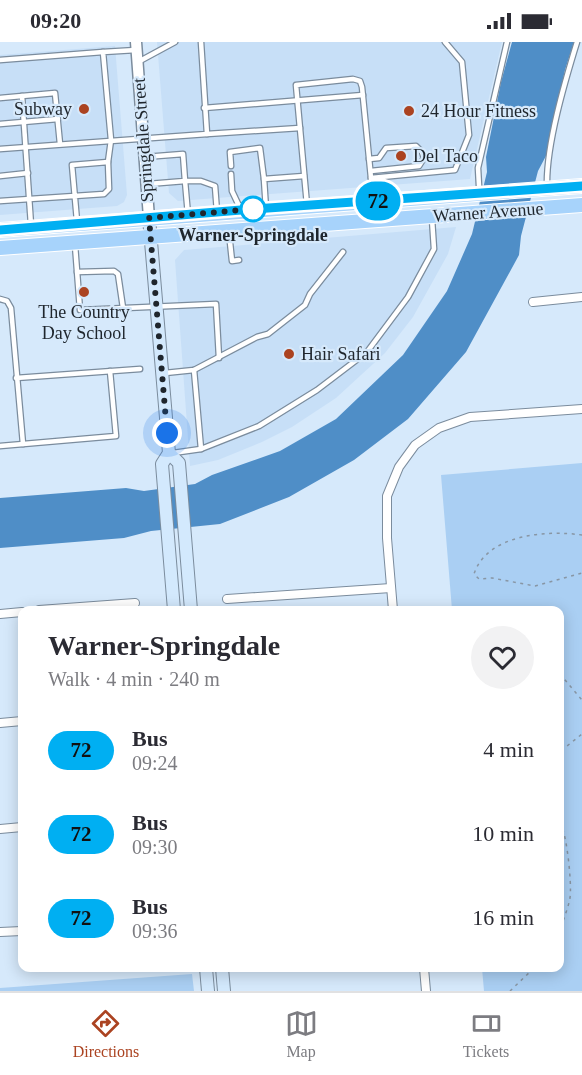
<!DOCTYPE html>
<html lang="en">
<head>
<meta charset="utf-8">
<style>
	:root { --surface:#fff; --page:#f2f2f3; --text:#2b2b33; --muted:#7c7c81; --line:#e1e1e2; --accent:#ab4321 }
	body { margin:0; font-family:"Times New Roman",serif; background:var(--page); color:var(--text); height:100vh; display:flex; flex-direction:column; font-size:22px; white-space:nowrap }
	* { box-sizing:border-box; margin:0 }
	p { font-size:20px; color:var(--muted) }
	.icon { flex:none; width:33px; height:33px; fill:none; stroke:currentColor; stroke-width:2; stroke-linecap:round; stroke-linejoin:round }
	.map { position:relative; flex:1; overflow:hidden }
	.panel { position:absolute; left:18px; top:564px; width:546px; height:366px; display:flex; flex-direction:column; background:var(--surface); border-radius:12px; box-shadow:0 3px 15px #0003 }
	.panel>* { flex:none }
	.badge { padding:0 12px; border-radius:20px; font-size:21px; line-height:39px }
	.you { position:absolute; width:30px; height:30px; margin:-15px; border:4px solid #fff; border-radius:50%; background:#1a73e8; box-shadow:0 0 0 9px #1a73e833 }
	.map>.badge { position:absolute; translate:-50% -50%; box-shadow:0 0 0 3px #fff }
	.round { display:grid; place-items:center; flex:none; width:63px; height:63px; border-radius:32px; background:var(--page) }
	.headline { display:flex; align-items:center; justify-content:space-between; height:102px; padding:0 30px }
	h1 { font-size:28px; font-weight:700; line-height:45px }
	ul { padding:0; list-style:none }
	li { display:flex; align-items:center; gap:18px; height:84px; padding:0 30px }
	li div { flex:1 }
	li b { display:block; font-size:22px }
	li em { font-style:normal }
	li .badge { min-width:66px; font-weight:700; text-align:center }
	.status { display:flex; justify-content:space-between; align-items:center; height:42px; padding:0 30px; background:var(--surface); direction:ltr }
	.status svg { height:16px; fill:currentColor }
	.dock { display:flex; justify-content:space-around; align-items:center; height:84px; border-top:2px solid var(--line); background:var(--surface); font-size:16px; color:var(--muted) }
	.dock a { display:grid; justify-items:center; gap:3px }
	.dock .active { color:var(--accent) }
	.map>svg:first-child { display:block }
	.built { fill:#c7dff7 }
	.green { fill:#aacff3 }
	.water { fill:#4f8ec7 }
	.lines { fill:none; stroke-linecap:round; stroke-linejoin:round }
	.service-casing { stroke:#7b8c9d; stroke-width:7 }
	.minor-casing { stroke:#7b8c9d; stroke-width:10 }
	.tertiary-casing { stroke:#7b8c9d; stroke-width:13 }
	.secondary-casing { stroke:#7b8c9d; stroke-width:14 }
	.primary-casing { stroke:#fff; stroke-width:16 }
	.path { stroke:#8896a4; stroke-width:1.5; stroke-dasharray:3 4.5; stroke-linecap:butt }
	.service { stroke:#fff; stroke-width:4.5 }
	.minor { stroke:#fff; stroke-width:8 }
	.tertiary { stroke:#fff; stroke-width:10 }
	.secondary { stroke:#d3e9fd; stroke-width:12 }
	.primary { stroke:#a7d3fb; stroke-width:14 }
	.line-casing { stroke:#fff; stroke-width:14 }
	.line { stroke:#00aff2; stroke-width:9 }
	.walk { stroke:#1f262d; stroke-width:6; stroke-dasharray:0 10.8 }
	.poi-dot { fill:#ab4321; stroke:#d6e9fb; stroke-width:2 }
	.stop-dot { fill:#fff; stroke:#00aff2; stroke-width:3 }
	.labels { text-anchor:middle; stroke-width:4.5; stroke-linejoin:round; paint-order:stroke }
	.poi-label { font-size:18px; fill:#1f262d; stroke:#d6e9fb; text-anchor:start }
	.street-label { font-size:18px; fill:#1f262d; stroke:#d6e9fb }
	.stop-label { font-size:18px; font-weight:bold; fill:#1f262d; stroke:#d6e9fb }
</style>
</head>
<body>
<div class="status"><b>09:20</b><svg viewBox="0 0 49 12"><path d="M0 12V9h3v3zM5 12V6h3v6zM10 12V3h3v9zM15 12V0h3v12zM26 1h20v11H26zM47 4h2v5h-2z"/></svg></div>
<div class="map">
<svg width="582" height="949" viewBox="0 0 582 949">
	<rect width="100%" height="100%" fill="#d6e9fb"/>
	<g class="built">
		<path d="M157 0H502L470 137 178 159 169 151Z"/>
		<path d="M115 4 127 153 124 160 117 164 0 173V13Z"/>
		<path d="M456 185 448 212 413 275 385 311 336 356 292 385 262 400 218 418 190 424 175 218 184 208Z"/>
	</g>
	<g class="green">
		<path d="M582 421V949H484L482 926H560V568H452L441 433Z"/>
		<path d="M192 932 194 949H0V946Z"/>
	</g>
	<path class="water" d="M512 0H574L565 28 547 112 538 129 521 194 519 213 466 310 408 377 354 418 289 455 220 482 151 489 124 496 0 506V456L126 446 144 449 195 442 212 433 280 409 336 377 403 313 447 249 472 192 487 130 486 115 501 40Z"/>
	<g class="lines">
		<g class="service-casing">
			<g id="service">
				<path d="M0 18 103 10"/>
				<path d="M138 20 175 0"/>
				<path d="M22 54 31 183"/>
				<path d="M0 56 55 51 60 102"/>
				<path d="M204 66 363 53"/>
				<path d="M0 82 58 77"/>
				<path d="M207 92 300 86"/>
				<path d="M0 107 207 92 201 0"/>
				<path d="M145 115 183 112 185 139 148 142"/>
				<path d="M369 117 379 116 386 106 416 104 422 110 424 116 419 124 371 129"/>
				<path d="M108 120 111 98 103 10 136 8"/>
				<path d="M231 124 230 110 260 106 264 137"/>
				<path d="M231 132 232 149 240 166"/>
				<path d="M0 134 28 131"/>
				<path d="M371 136 455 128 469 93 462 20 445 0"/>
				<path d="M547 144C546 103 565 39 577 0"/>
				<path d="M481 149 479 144 478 126 507 0"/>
				<path d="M0 159 104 152 109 147 108 120 72 123 77 179"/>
				<path d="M307 163 296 43 353 37 360 39 362 45 371 136 375 157"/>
				<path d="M266 167 264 137 304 134"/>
				<path d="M188 173 185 139H201L215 144 217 170"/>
				<path d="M229 191 232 219 239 218"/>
				<path d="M75 203 80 268 216 262 219 316"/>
				<path d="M77 230 114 229 118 232 123 266"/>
				<path d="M0 257 7 259 11 266 23 402"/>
				<path d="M194 328 201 407"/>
				<path d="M165 331 194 328 257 295 268 292 305 263 310 252 343 210"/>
				<path d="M16 336 140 327"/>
				<path d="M0 404 116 394 110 329"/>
				<path d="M173 411 201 407 259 384 317 348 367 310 408 255 434 207 432 177"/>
			</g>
		</g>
		<g class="minor-casing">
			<g id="minor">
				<path d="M533 260 582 255"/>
				<path d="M227 557 391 546"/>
				<path d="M39 568 135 561"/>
				<path d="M393 568 387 496V454L399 425 415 403 439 386 470 375 582 367"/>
				<path d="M0 572 22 570"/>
				<path d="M0 681 22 679"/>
				<path d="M0 787 22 785"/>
				<path d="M0 890 22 889"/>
				<path d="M424 926 426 949"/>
			</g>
		</g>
		<g class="tertiary-casing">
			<path id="tertiary" d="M136 0 149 176"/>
		</g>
		<g class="secondary-casing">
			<g id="secondary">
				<path d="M149 176 169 411 162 422 174 568"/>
				<path d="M169 411 179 421 191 568"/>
				<path d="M206 926 208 949"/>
				<path d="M222 926 224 949"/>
			</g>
		</g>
		<g class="primary-casing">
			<g id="primary">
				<path d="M0 188 582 144"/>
				<path d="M0 206 582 163"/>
			</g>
		</g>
		<g class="path">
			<path d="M582 493C547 488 487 492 474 532L479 537 492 536 535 544 582 531"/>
			<path d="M560 632 582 658"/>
			<path d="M560 706 567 704 582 692"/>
			<path d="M560 780C567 792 572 842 570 856 568 867 563 878 560 888"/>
			<path d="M510 949 534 926"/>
		</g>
		<use href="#service" class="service"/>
		<use href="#minor" class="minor"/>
		<use href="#tertiary" class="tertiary"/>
		<use href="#secondary" class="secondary"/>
		<use href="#primary" class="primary"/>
	</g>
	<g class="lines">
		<g class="line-casing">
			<path id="line" d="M0 188 241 168 582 144"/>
		</g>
		<use href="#line" class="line"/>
		<path class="walk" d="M167 391 149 176 253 167"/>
	</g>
	<g class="poi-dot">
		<circle cx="84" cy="67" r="6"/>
		<circle cx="409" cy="69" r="6"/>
		<circle cx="401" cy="114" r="6"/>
		<circle cx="84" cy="250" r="6"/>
		<circle cx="289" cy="312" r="6"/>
	</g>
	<circle class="stop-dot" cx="253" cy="167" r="12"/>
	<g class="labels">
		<g class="poi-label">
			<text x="72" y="73" text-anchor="end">Subway</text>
			<text x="421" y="75">24 Hour Fitness</text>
			<text x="413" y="120">Del Taco</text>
			<text x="84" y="276" text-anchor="middle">The Country<tspan x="84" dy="21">Day School</tspan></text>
			<text x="301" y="318">Hair Safari</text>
		</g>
		<g class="street-label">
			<text transform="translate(143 98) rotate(-94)" y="6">Springdale Street</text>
			<text transform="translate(488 170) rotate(-4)" y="6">Warner Avenue</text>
		</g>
		<g class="stop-label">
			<text x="253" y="199">Warner-Springdale</text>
		</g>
	</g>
</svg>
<div class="you" style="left:167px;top:391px"></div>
<b class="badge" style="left:378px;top:159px;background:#00aff2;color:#111">72</b>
<section class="panel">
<div class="headline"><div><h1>Warner-Springdale</h1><p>Walk · 4 min · 240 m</p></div><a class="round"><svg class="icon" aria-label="heart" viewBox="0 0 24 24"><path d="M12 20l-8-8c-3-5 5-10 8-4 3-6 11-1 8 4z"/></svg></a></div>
<ul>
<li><span class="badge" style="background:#00aff2;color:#111">72</span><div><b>Bus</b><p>09:24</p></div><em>4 min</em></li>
<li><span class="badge" style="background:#00aff2;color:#111">72</span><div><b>Bus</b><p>09:30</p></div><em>10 min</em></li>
<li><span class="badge" style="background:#00aff2;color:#111">72</span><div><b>Bus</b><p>09:36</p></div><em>16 min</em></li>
</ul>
</section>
</div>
<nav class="dock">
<a class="active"><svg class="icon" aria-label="directions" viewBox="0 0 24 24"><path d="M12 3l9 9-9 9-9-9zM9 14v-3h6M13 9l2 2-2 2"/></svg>Directions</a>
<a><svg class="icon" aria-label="map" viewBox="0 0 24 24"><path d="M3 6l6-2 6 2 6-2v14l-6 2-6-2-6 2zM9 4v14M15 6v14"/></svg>Map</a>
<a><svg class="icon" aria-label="tickets" viewBox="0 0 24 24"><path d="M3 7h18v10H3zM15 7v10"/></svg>Tickets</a>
</nav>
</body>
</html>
